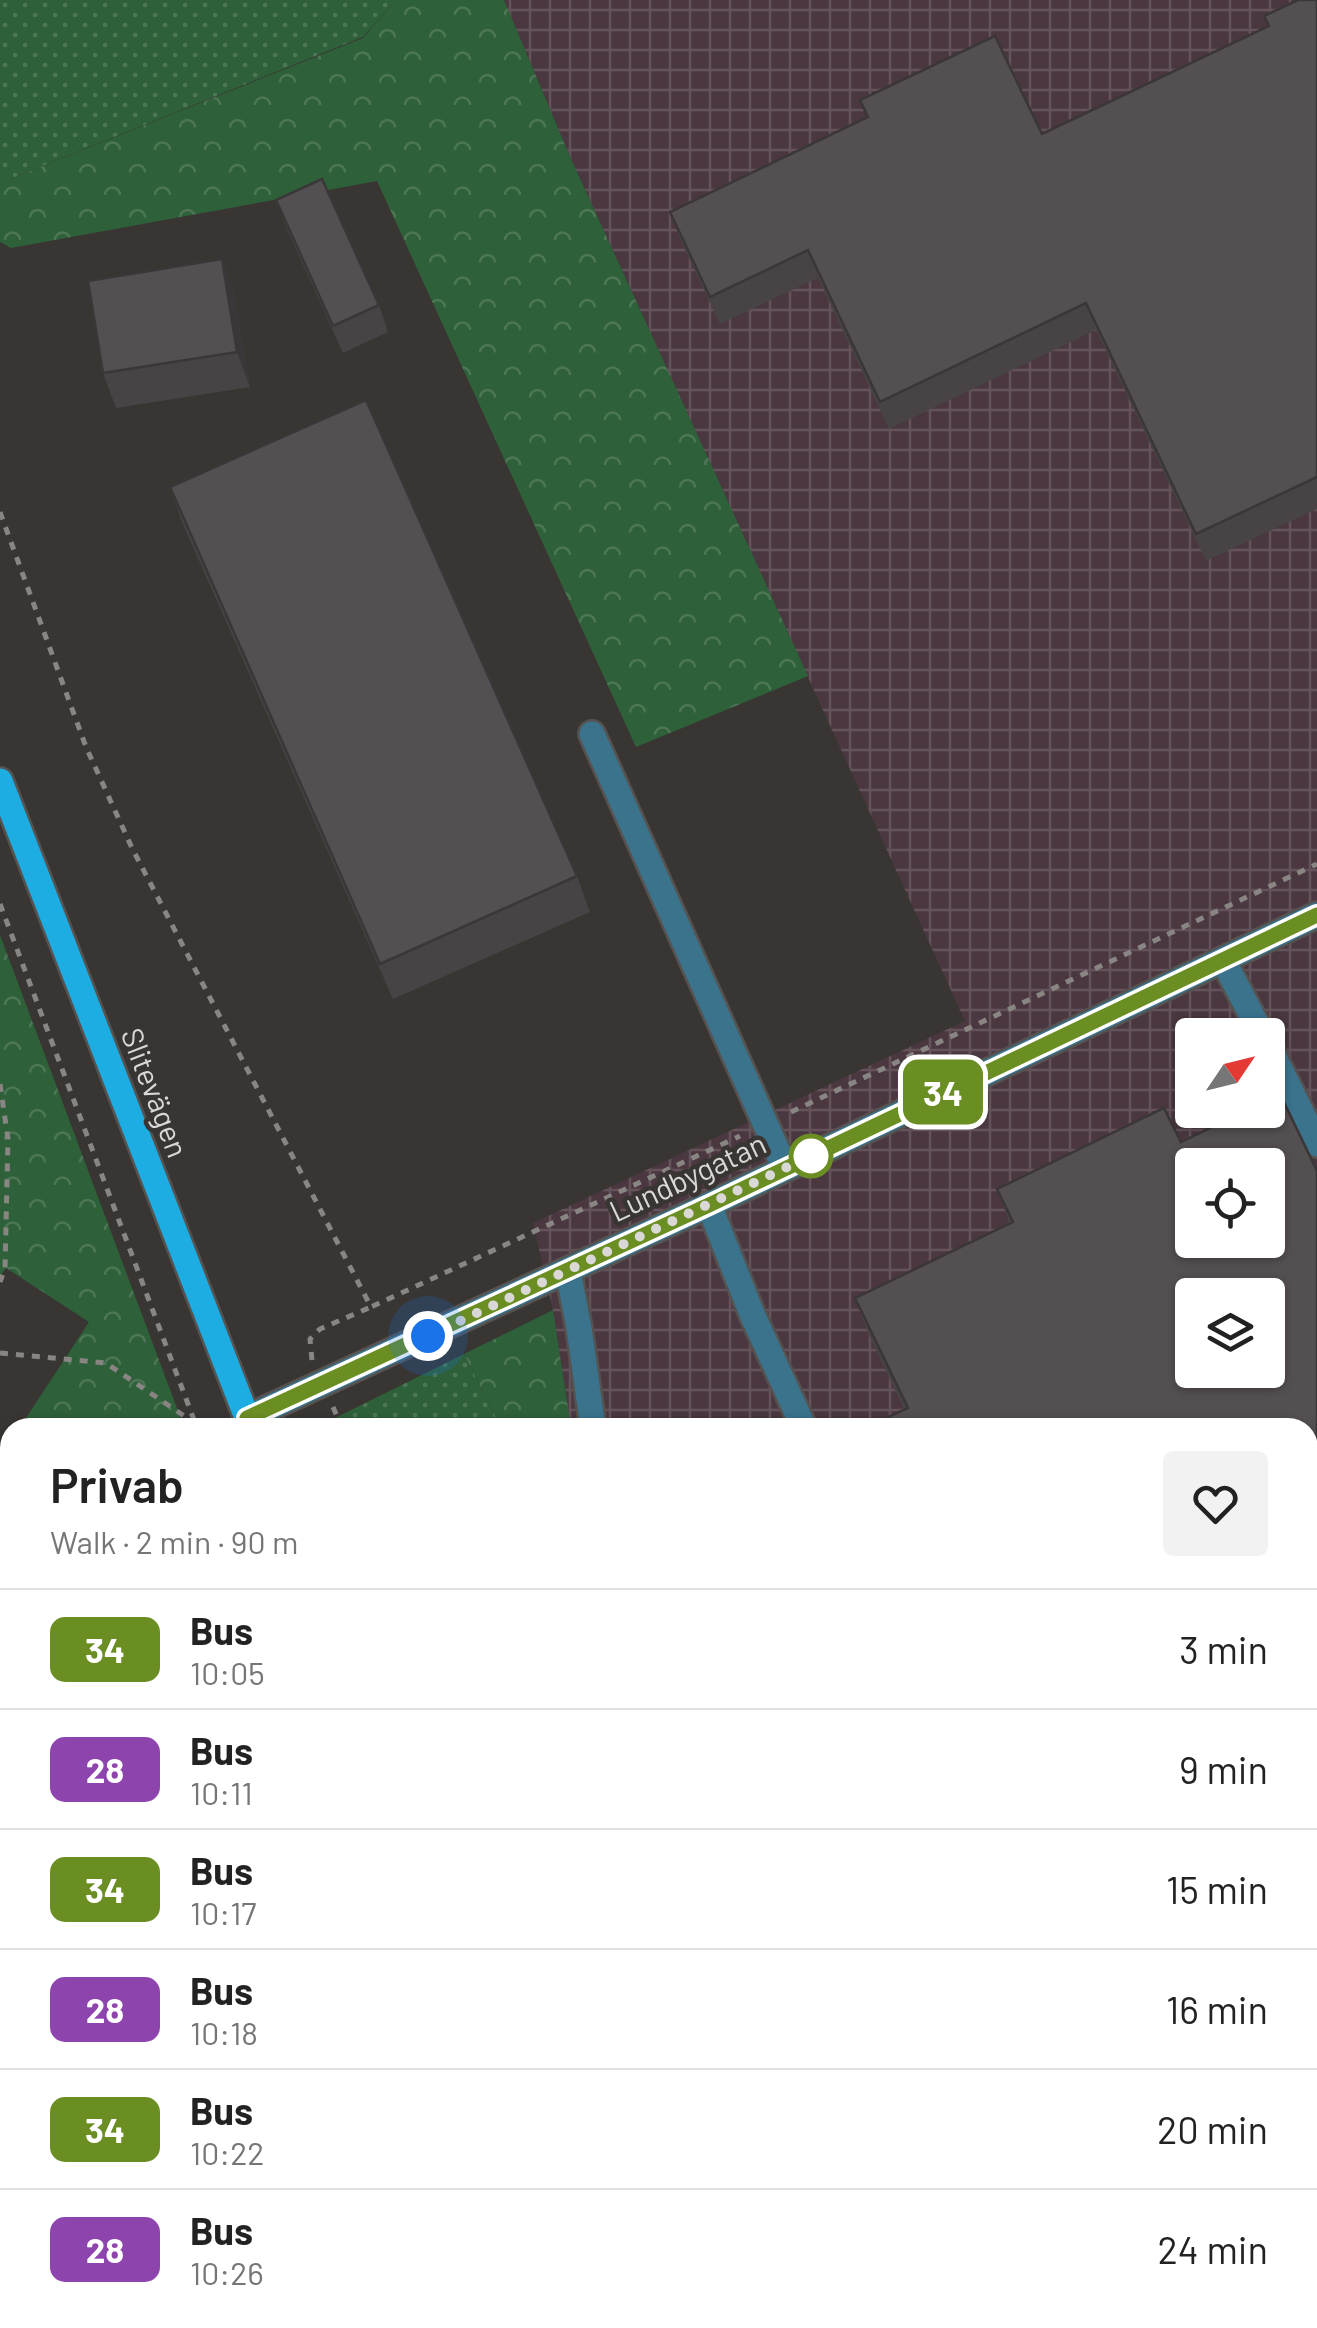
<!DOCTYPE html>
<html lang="en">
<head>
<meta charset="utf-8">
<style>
	:root { --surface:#fff; --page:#f2f2f2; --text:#222; --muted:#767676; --line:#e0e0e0 }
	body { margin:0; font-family:Barlow,sans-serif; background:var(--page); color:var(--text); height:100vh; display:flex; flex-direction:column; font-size:38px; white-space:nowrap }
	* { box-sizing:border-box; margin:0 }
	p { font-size:32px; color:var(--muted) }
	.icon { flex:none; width:55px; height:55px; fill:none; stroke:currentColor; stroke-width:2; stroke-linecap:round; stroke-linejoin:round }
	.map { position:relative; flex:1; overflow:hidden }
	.sheet { position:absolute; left:0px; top:1418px; width:1318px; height:912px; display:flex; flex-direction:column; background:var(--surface); border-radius:30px 30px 0 0; box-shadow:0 2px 8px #0004 }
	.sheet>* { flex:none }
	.badge { padding:0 20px; border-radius:15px; font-size:35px; line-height:65px }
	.needle { width:65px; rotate:55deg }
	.controls { position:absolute; left:1175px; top:1018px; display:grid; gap:20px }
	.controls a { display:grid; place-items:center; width:110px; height:110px; border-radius:10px; background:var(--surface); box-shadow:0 2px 8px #0004; font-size:50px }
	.you { position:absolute; width:50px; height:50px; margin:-25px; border:8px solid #fff; border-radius:50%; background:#1a73e8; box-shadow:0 0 0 15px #1a73e833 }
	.map>.badge { position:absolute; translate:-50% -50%; box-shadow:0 0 0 5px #fff }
	.round { display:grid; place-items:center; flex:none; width:105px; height:105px; border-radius:10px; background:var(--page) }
	.head { display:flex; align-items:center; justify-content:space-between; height:170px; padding:0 50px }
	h1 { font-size:48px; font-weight:600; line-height:75px }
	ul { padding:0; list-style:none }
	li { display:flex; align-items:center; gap:30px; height:120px; padding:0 50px; border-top:2px solid var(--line) }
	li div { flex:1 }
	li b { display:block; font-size:38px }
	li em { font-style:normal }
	li .badge { min-width:110px; font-weight:700; text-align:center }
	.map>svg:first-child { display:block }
	.industrial { fill:url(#industrial-grid); fill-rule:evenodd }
	.grass { fill:url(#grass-dots) }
	.forest { fill:url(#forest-crowns) }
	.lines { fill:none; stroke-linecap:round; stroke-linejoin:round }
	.minor-casing { stroke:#555250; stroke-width:30 }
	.major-casing { stroke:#555250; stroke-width:30 }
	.path { stroke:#888583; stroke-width:5; stroke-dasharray:8 8; stroke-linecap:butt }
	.minor { stroke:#3b738d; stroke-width:25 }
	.major { stroke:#1dade2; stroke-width:25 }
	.wall { fill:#484446 }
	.shaded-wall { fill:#3b3739 }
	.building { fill:#544f51; stroke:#3b3739; stroke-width:2.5; fill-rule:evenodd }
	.line-casing { stroke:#fff; stroke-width:22 }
	.line { stroke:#6b8e23; stroke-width:15 }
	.walk { stroke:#dad8d6; stroke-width:10; stroke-dasharray:0 18 }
	.stop-dot { fill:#fff; stroke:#6b8e23; stroke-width:5 }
	.labels { text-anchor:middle; stroke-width:9; stroke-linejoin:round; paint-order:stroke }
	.street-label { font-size:30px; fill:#dad8d6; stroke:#383532 }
</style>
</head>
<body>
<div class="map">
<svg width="1317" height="2328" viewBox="0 0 1317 2328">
	<defs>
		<pattern id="industrial-grid" width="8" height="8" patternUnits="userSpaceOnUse" patternTransform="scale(2.5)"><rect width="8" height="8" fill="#4a3740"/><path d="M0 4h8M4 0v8" fill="none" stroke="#64535b"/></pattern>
		<pattern id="grass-dots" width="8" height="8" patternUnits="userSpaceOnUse" patternTransform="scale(2.5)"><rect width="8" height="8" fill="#2e6039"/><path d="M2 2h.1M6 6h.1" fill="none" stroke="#4c7655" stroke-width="1.8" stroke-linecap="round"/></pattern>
		<pattern id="forest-crowns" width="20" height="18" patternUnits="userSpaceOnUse" patternTransform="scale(2.5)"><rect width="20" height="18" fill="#2e6039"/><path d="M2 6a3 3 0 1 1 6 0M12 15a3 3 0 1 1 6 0" fill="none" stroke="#4c7655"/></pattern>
	</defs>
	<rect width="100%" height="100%" fill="#383532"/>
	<path class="industrial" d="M504 0H1317V2328H636L633 2320H1308V1428L571 1427 553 1310 533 1223 965 1021 571 159ZM1192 1035H1268V1110H1192ZM1192 1165H1268V1240H1192ZM1192 1295H1268V1370H1192Z"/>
	<g class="grass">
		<path d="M0 0H396L363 37 0 183Z"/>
		<path d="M464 1354 501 1427 321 1428 323 1424Z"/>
	</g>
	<g class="forest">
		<path d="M396 0H504L571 159 808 676 636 747 377 181 11 248 0 242V183L363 38Z"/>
		<path d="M0 935 184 1427H20L89 1322 6 1268 0 1276Z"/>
		<path d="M553 1310 571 1427H501L464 1354Z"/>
		<path d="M10 1442V2320H225L202 2328H0V1458Z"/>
	</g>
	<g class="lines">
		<g class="minor-casing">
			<g id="minor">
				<path d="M592 734 785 1168"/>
				<path d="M1223 960 1262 1035"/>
				<path d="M1268 1045 1317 1144"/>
				<path d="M709 1205 752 1314 804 1428"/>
				<path d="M568 1271 579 1328 593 1428"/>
				<path d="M247 1418 709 1205 1317 915"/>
				<path d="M1308 1746 1317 1742"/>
				<path d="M1308 2213 1317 2207"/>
				<path d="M1171 2320 1178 2328"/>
			</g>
		</g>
		<g class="major-casing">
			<g id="major">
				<path d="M0 781 251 1428"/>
				<path d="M569 2320 572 2328"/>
			</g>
		</g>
		<g class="path">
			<path d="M0 512 86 747 132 848 371 1307 740 1136"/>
			<path d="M0 904 197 1428"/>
			<path d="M0 1084 8 1139 5 1268 0 1282"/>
			<path d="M791 1112 1317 864"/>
			<path d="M0 1353 106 1363 193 1422"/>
			<path d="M312 1360 310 1339 320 1329 371 1307"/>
			<path d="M333 1407 342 1428"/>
		</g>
		<use href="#minor" class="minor"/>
		<use href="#major" class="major"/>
	</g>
	<g class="wall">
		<path d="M1317 0V509L1206 561 1096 330 889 429 818 278 720 324 680 239 670 212 867 118 860 100 1042 134 1268 26 1264 16Z"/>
		<path d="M276 200 379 305 388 332 343 353 286 227Z"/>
		<path d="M222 259 234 294 250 387 116 408 103 373Z"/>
		<path d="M170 487 577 876 590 912 393 999 182 522Z"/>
		<path d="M1181 1142 1317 1171V1626L1308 1631V1428H887L884 1419 904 1409 868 1333 855 1298 1010 1224 997 1189Z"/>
		<path d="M1317 1893V1969L1308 1974V1898Z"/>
		<path d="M1317 2247V2316L1300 2328H1282L1276 2320H1308Z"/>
	</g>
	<g class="shaded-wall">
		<path d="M222 259 234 294 250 387 237 352Z"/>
		<path d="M1315 2284 1317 2290V2316L1300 2328H1285L1282 2320H1308V2289Z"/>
	</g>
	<g class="building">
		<path d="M1298 0H1317V477L1196 534 1086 303 880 402 808 250 710 297 670 212 868 117 860 100 995 36 1042 134 1269 26 1264 16Z"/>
		<path d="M322 179 379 305 333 326 276 200Z"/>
		<path d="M222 259 237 352 103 373 88 281Z"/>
		<path d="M366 400 577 876 380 964 170 487Z"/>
		<path d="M1280 1094 1317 1171V1585L1308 1590V1428H888L884 1419 908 1408 855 1298 1013 1222 997 1189 1164 1108 1181 1142 1247 1110H1268V1100ZM1192 1165H1268V1240H1192ZM1192 1295H1268V1370H1192Z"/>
		<path d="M1317 1893V1938L1308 1942V1898Z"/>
		<path d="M1317 2247V2287L1315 2284 1308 2289V2254Z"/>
		<path d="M341 2320H413L416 2327 344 2328Z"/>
	</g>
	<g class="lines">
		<g class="line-casing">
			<path id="line" d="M247 1418 709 1205 1317 915"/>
		</g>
		<use href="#line" class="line"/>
		<path class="walk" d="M428 1336 811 1156"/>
	</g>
	<circle class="stop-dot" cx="811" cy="1156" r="20"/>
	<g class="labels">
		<g class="street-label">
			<text transform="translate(154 1093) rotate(69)" y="10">Slitevägen</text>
			<text transform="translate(688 1178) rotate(-25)" y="10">Lundbygatan</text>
		</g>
	</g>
</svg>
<div class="controls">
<a><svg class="needle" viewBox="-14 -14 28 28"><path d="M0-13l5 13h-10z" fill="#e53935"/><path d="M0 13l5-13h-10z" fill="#767676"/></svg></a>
<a><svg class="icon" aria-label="locate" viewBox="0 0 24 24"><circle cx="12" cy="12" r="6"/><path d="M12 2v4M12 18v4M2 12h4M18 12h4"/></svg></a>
<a><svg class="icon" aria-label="layers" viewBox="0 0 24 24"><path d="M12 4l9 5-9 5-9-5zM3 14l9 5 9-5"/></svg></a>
</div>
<div class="you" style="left:428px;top:1336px"></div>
<b class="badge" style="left:943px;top:1092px;background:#6b8e23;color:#fff">34</b>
<section class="sheet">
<div class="head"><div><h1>Privab</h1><p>Walk · 2 min · 90 m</p></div><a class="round"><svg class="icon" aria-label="heart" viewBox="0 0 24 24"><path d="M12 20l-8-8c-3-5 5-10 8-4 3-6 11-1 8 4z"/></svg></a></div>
<ul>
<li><span class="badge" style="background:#6b8e23;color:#fff">34</span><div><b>Bus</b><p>10:05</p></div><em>3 min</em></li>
<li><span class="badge" style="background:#8e44ad;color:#fff">28</span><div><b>Bus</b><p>10:11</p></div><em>9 min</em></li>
<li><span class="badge" style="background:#6b8e23;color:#fff">34</span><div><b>Bus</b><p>10:17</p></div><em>15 min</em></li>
<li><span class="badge" style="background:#8e44ad;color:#fff">28</span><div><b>Bus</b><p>10:18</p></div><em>16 min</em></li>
<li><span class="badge" style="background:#6b8e23;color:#fff">34</span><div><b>Bus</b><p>10:22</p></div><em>20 min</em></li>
<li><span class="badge" style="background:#8e44ad;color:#fff">28</span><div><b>Bus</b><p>10:26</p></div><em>24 min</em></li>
</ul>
</section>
</div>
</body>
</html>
